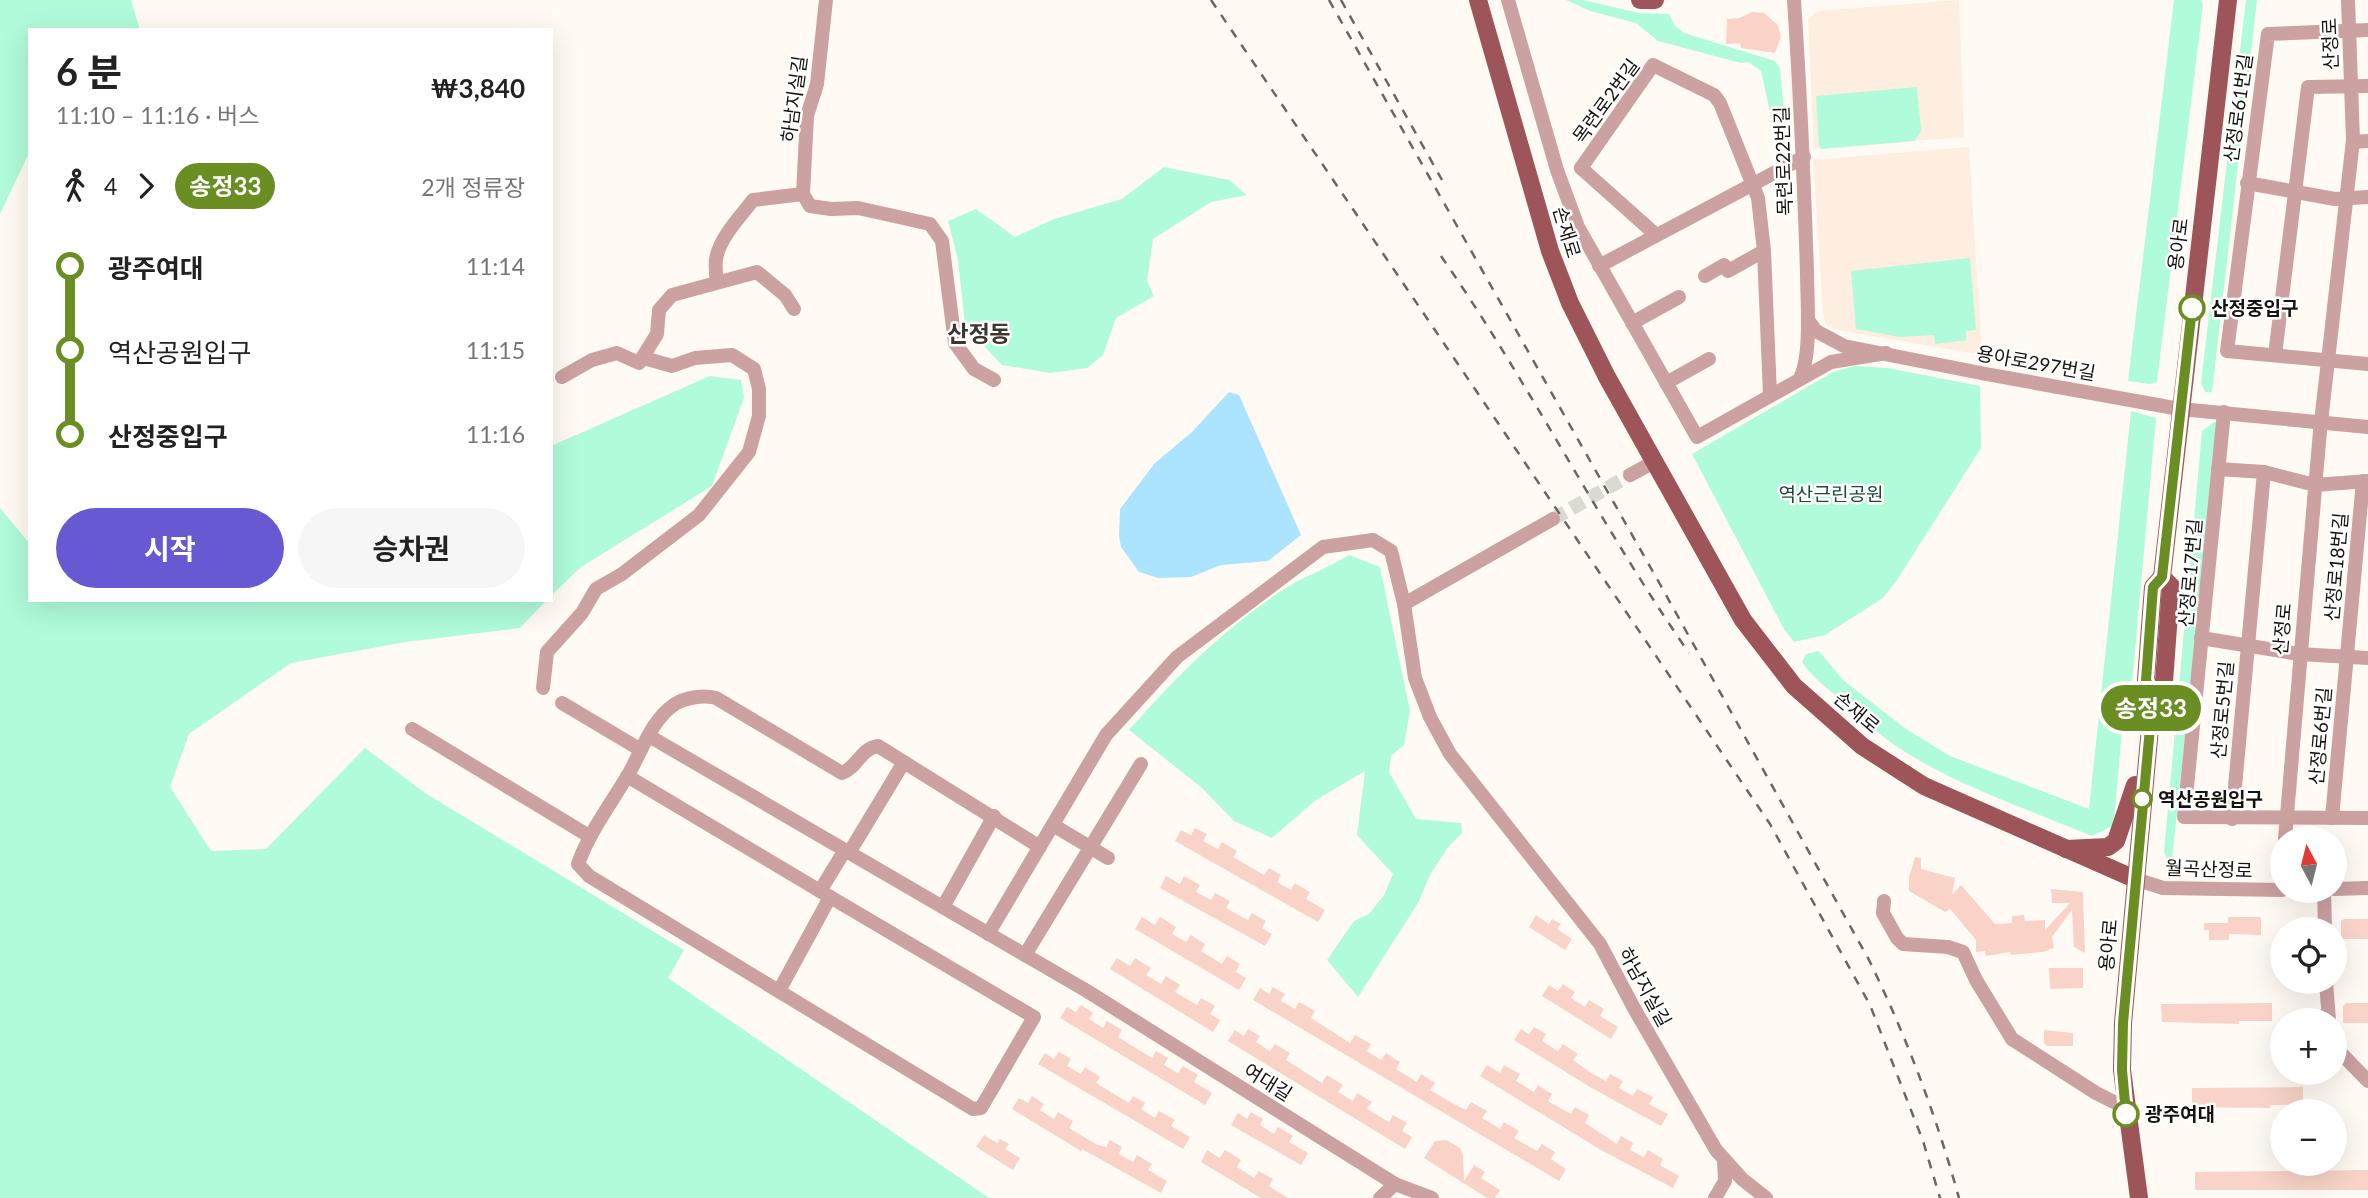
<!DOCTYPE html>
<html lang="ko">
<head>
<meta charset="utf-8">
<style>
	:root { --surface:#fff; --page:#f6f6f6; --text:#222; --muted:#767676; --accent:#6659d2 }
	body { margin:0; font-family:Lato,"Noto Sans KR",sans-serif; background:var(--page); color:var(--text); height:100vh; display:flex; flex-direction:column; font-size:26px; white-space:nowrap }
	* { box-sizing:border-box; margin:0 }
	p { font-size:23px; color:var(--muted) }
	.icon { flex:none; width:38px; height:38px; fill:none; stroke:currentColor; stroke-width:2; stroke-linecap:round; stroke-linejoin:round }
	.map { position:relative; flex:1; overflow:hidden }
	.sheet { position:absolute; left:28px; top:28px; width:525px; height:574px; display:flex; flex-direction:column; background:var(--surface); border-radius:0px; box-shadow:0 7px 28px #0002 }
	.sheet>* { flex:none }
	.badge { padding:0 14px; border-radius:23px; font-size:24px; line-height:46px }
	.needle { width:46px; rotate:353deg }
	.buttons { position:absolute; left:2270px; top:826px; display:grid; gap:14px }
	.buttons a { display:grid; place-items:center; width:77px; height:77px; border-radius:50%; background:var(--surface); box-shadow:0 7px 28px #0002; font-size:35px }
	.map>.badge { position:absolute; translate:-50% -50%; box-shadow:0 0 0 4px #fff }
	.legs { display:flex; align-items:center; gap:10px; height:77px; padding:0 28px; font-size:23px }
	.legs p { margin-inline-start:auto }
	.headline { display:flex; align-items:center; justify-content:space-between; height:119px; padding:0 28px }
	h1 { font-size:38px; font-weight:700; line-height:52px }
	.button { display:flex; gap:14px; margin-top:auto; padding:14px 28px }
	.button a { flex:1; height:80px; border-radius:42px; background:var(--accent); color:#fff; font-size:28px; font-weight:700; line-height:80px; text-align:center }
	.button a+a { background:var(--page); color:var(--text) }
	ul { padding:0 28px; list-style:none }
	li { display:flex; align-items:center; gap:24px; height:84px; font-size:26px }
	li i { display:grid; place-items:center; width:10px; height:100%; margin:0 9px; background:currentColor }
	li i::after { content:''; width:18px; height:18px; margin:-9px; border:5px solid; border-radius:50%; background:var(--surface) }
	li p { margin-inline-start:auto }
	li:first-child i { background:linear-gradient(#0000 50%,currentColor 0) }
	li:last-child i { background:linear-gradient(currentColor 50%,#0000 0) }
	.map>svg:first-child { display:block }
	.education { fill:#fdeee1 }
	.green { fill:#b0fbd9 }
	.water { fill:#ace4ff }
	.building { fill:#f9d3c7 }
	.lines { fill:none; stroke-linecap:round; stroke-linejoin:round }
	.minor-tunnel { stroke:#dcd8d2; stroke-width:14; stroke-dasharray:14 7; stroke-linecap:butt }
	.minor { stroke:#cca1a2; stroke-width:14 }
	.major { stroke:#9d555a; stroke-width:18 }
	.rail { stroke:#6a6762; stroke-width:2.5; stroke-dasharray:9 9; stroke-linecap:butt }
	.line-1-casing { stroke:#fff; stroke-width:16 }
	.line-1 { stroke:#6b8e23; stroke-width:10 }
	.stop-1-dot { fill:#fff; stroke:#6b8e23; stroke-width:3.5 }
	.labels { text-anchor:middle; stroke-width:5; stroke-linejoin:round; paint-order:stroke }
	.street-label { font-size:19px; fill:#15130f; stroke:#fff }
	.stop-label { font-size:19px; font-weight:bold; fill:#15130f; stroke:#fff; text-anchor:start }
	.park-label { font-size:19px; fill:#1e4938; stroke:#fff }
	.quarter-label { font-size:23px; font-weight:bold; fill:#3c362d; stroke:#fff }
</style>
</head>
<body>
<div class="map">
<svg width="2368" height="1198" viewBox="0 0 2368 1198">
	<rect width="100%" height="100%" fill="#fffbf4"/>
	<g class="education">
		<path d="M1959 0 1964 137 1814 149 1808 19 1818 11Z"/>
		<path d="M1969 147 1982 355 1833 329 1825 323 1823 311 1813 160Z"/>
	</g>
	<g class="green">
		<path d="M0 0H131L140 30H30V151L0 214Z"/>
		<path d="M1566 0H1583L1639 13 1669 14 1675 26 1684 33 1775 61 1780 68 1787 146 1772 121 1761 71 1748 62 1741 63 1658 41 1636 23 1590 11Z"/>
		<path d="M2174 0H2201L2203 5 2157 382 2150 384 2128 381Z"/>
		<path d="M2246 0H2257L2212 392H2205L2201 383Z"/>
		<path d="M1917 87 1921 130 1915 141 1821 149 1819 146 1816 96Z"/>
		<path d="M1164 167 1229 180 1247 195 1211 202 1153 239 1147 281 1154 296 1116 318 1103 355 1087 368 1050 373 1002 365 965 326 958 260 948 221 976 209 1015 237 1054 219 1122 199Z"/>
		<path d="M1970 258 1976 330 1966 331V340L1935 344 1934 335 1900 337 1856 329 1851 271Z"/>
		<path d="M1855 366 1888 368 1980 386 1981 448 1897 580 1883 598 1825 635 1794 642 1784 629 1692 454 1833 372Z"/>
		<path d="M710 376 741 380 744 398 712 486 581 567 551 596V446Z"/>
		<path d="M2131 411 2156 418 2132 684 2123 719 2114 822 2113 826 2092 836C2028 809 1962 788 1902 750 1881 736 1863 720 1844 703 1830 690 1812 678 1802 662L1806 654 1819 651 1843 680 1906 729 1950 756 2089 809Z"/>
		<path d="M2214 422H2219L2171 869 2164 852 2202 431Z"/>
		<path d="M0 508 30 544V600H547L520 628 405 642 291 663 189 734 170 787 211 851 266 849 365 748 425 793 684 950 668 978 989 1198H0Z"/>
		<path d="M1349 555 1380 567 1410 711 1404 745 1391 756 1389 772 1416 819 1461 823 1462 833 1448 847 1430 875 1418 903 1358 997 1327 960 1354 921 1369 914 1384 895 1393 874 1357 835 1365 771 1316 800 1272 838 1234 821 1202 788 1129 730C1177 676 1218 634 1278 593 1300 578 1326 569 1349 555Z"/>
	</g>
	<path class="water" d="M1229 392 1239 395 1301 535 1268 561 1221 565 1191 577 1158 578 1139 572 1121 547 1119 536 1120 509 1155 463 1192 432Z"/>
	<g class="building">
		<path d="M1752 12 1764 13 1778 25 1781 37 1775 53 1741 48 1740 43 1726 44 1727 19 1739 18Z"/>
		<path d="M1195 828 1207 834 1203 841 1218 849 1222 842 1237 851 1233 857 1264 875 1269 868 1281 875 1277 882 1291 890 1295 883 1310 892 1306 899 1325 910 1318 922 1175 841 1181 830 1191 835Z"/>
		<path d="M1915 857 1921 858V869L1955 878 1952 895 1961 885 1995 924 2012 923V916L2024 915 2025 921 2045 920V930L2070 903H2052L2051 889 2083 892 2085 953 2074 947 2072 910 2052 937 2054 948 2043 952 2011 955 2010 952 1986 956 1985 951 1976 952V940L1950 909 1945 912 1909 891V877Z"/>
		<path d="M1166 876 1180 884 1184 876 1200 885 1196 892 1211 900 1215 893 1230 901 1226 908 1248 920 1252 913 1266 921 1262 928 1272 934 1265 946 1160 888Z"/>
		<path d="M1536 915 1549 924 1552 919 1561 924 1557 929 1572 939 1565 950 1529 927Z"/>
		<path d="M1142 917 1155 925 1160 917 1176 927 1172 934 1186 942 1191 935 1205 944 1201 951 1222 964 1227 956 1240 964 1236 972 1246 978 1239 990 1135 929Z"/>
		<path d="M2228 917H2261V935L2229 934V940H2209V930H2204V923H2228Z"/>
		<path d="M2344 919H2368V939H2341V921Z"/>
		<path d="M1117 958 1130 966 1135 958 1151 968 1146 975 1161 984 1166 976 1180 985 1175 992 1197 1005 1201 998 1215 1006 1210 1014 1220 1020 1213 1032 1110 969Z"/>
		<path d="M2049 968H2083V988L2050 989Z"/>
		<path d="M1563 984 1575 992 1571 998 1585 1007 1589 1000 1604 1009 1600 1016 1618 1027 1611 1039 1542 996 1549 985 1558 991Z"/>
		<path d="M1273 987 1285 994 1281 1001 1295 1009 1299 1002 1315 1011 1311 1018 1350 1043 1355 1035 1371 1044 1367 1051 1381 1060 1386 1053 1400 1062 1396 1069 1417 1082 1421 1074 1435 1083 1430 1090 1452 1103 1466 1110 1471 1102 1487 1111 1482 1118 1500 1129 1504 1122 1519 1131 1514 1138 1537 1151 1542 1144 1555 1152 1551 1159 1566 1169 1559 1181 1253 1000 1260 988 1269 994Z"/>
		<path d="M2272 1003V1021H2239V1024L2162 1022 2161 1004Z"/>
		<path d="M2346 1003H2368V1023H2343V1006Z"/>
		<path d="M1081 1005 1093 1013 1089 1019 1103 1028 1107 1021 1122 1030 1118 1037 1152 1058 1156 1051 1168 1058 1164 1065 1178 1073 1183 1066 1198 1075 1194 1082 1212 1093 1205 1105 1060 1018 1067 1007 1076 1012Z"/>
		<path d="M1534 1027 1546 1034 1542 1041 1558 1051 1563 1044 1578 1054 1573 1060 1591 1073 1606 1081 1610 1074 1623 1081 1619 1088 1633 1096 1637 1089 1653 1097 1649 1104 1668 1114 1661 1126 1590 1087 1514 1040 1521 1029 1529 1034Z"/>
		<path d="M1248 1029 1260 1036 1256 1042 1270 1051 1275 1044 1290 1053 1286 1060 1322 1083 1327 1075 1343 1085 1338 1092 1353 1101 1357 1093 1372 1102 1367 1109 1389 1122 1393 1115 1407 1123 1402 1131 1412 1137 1405 1149 1228 1041 1235 1030 1244 1036Z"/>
		<path d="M2044 1030 2073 1033V1046H2047L2044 1043Z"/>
		<path d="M1059 1052 1071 1059 1067 1066 1081 1074 1085 1067 1100 1077 1096 1083 1119 1097 1129 1103 1133 1096 1145 1103 1141 1109 1155 1118 1159 1111 1175 1120 1171 1126 1190 1137 1183 1149 1038 1064 1045 1053 1054 1059Z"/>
		<path d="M1487 1065 1500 1073 1504 1065 1520 1074 1516 1081 1534 1092 1538 1085 1552 1094 1548 1101 1571 1114 1575 1107 1589 1115 1585 1123 1617 1144 1621 1136 1633 1143 1630 1150 1644 1157 1648 1150 1663 1159 1660 1165 1679 1176 1673 1188 1601 1150 1480 1076Z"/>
		<path d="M2303 1087V1105H2270V1108L2192 1107V1088Z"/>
		<path d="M1032 1096 1044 1104 1040 1110 1054 1119 1058 1112 1073 1121 1069 1128 1096 1144 1106 1147 1110 1140 1122 1147 1119 1154 1133 1162 1137 1155 1152 1164 1148 1170 1167 1181 1161 1193 1082 1149 1081 1151 1012 1109 1019 1098 1028 1103Z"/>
		<path d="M1251 1112 1263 1119 1260 1125 1274 1134 1278 1127 1293 1136 1289 1142 1308 1153 1301 1165 1231 1125 1238 1113 1247 1119Z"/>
		<path d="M984 1135 997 1143 1000 1139 1009 1144 1005 1149 1020 1158 1013 1170 976 1147Z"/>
		<path d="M1446 1140 1460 1148 1463 1155 1464 1181 1474 1165 1485 1172 1481 1178 1500 1190 1495 1198H1487L1424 1158 1435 1141Z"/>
		<path d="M1207 1150 1220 1158 1225 1150 1241 1160 1237 1167 1254 1178 1259 1171 1273 1179 1269 1186 1288 1198H1261L1201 1162Z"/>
		<path d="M2368 1170V1190H2195V1172Z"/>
	</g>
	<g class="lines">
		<path class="minor-tunnel" d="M1553 519 1630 475"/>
		<g class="minor">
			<path d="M826 0 817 84 807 116 803 194 810 206 831 209 858 208 930 224 942 241 955 343 974 369 994 380"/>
			<path d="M1508 0 1557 170 1578 227 1697 437 1831 362 1886 353"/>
			<path d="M1794 0C1800 91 1804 181 1807 272 1807 299 1812 355 1800 378"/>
			<path d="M2368 30 2268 34 2227 351 2368 364"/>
			<path d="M2353 142 2368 141"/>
			<path d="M1581 168 1653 65 1714 95 1720 103 1758 198 1764 251 1770 395"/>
			<path d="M1581 168 1655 234"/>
			<path d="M2247 183 2335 199 2368 197"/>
			<path d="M1599 266 1804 157"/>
			<path d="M1705 276 1724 265 1728 271 1764 251"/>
			<path d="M717 282C716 275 715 266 716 259 720 237 740 217 753 200L803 194"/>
			<path d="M1808 320 1816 331 1844 346 1986 374 2180 409 2368 427"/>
			<path d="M1632 323 1679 297"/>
			<path d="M2275 355 2308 87 2368 86"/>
			<path d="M562 377 592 360 617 353 639 363 657 334 659 310 672 295 757 272 785 295 794 309"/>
			<path d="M1666 383 1709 359"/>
			<path d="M2224 412 2184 817 2368 818"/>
			<path d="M2218 469 2264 472 2315 485 2368 481"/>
			<path d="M1630 475 1654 462"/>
			<path d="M1404 604 1553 519"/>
			<path d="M2201 638 2299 654 2368 658"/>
			<path d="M543 688 547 652 582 613 596 589 622 574 699 515 749 452 759 416V389L754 369 732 355 695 358 672 366 644 358"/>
			<path d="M562 703 641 750"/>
			<path d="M412 729 589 836"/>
			<path d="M649 736 1087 991 1395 1184 1432 1198"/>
			<path d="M627 776 820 891"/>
			<path d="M2332 818 2363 481"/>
			<path d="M2232 819 2264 472"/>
			<path d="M1053 825 1108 858"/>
			<path d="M2285 838 2320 431 2353 140 2348 0"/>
			<path d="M845 850 820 891 1034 1017 981 1108 973 1109 589 876 578 864C590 831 610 805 628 775 642 751 651 720 675 704 686 697 704 695 716 698L842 773C858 767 860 749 878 746L1040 847"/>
			<path d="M849 853 904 762"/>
			<path d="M2135 879 2163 888 2282 890"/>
			<path d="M2334 889 2368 888"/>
			<path d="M2324 891 2325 929"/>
			<path d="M1884 901 1883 913 1897 938 1903 944 1948 947 1963 952 1976 980 2012 1039 2096 1093 2126 1108"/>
			<path d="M943 907 994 816"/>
			<path d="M988 934 1106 735 1177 657 1323 547 1373 540 1391 551 1404 604 1415 678 1430 717 1450 754 1600 944 1635 1010 1716 1150 1742 1179 1766 1198"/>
			<path d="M1025 955 1141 764"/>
			<path d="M2326 982 2329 1020"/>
			<path d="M779 991 830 897"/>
			<path d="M2334 1046 2368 1081"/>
			<path d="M1380 1198 1395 1184"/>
			<path d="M1715 1198 1725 1181 1724 1160"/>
		</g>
		<g class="major">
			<path d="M1478 0 1550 251 1570 303 1607 377 1743 620 1794 686 1862 746 1924 786 2135 879"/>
			<path d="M1640 0H1655"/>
			<path d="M2153 695 2164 682 2171 586 2162 577"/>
			<path d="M2066 849 2108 847 2116 841 2135 785"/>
			<path d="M2139 1198 2122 1070 2123 1023 2153 695 2146 680 2153 587 2162 577 2228 0"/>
		</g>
		<g class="rail">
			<path d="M1211 0 1770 824 1870 1005 1923 1141 1940 1198"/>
			<path d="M1329 0 1661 586 1869 960C1907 1038 1936 1115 1959 1198"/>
			<path d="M1341 0 1442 180"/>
			<path d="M1441 256C1530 384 1600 525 1689 653"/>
		</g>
	</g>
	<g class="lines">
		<g class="line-1-casing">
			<path id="line-1" d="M2126 1114 2122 1070 2123 1023 2153 695 2146 680 2153 587 2162 577 2192 308"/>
		</g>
		<use href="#line-1" class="line-1"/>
	</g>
	<g class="stop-1-dot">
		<circle cx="2192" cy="308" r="12"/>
		<circle cx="2142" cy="799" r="9"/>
		<circle cx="2126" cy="1114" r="12"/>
	</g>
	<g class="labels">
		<g class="street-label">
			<text transform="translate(2330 44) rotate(-92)" y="7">산정로</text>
			<text transform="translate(794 99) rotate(-82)" y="7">하남지실길</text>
			<text transform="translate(1606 101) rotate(-54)" y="7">목련로2번길</text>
			<text transform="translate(2238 108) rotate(-82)" y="7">산정로61번길</text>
			<text transform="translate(1783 161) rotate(-92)" y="7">목련로22번길</text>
			<text transform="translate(1567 232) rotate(73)" y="7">손재로</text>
			<text transform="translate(2178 244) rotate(-83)" y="7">용아로</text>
			<text transform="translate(2036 363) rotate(10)" y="7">용아로297번길</text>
			<text transform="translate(2336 567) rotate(-85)" y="7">산정로18번길</text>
			<text transform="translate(2190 573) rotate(-85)" y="7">산정로17번길</text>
			<text transform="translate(2282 629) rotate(-85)" y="7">산정로</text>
			<text transform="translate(2222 710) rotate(-85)" y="7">산정로5번길</text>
			<text transform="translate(1857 712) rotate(40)" y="7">손재로</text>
			<text transform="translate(2320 736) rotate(-85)" y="7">산정로6번길</text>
			<text transform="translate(2209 869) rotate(2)" y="7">월곡산정로</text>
			<text transform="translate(2108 945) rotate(-85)" y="7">용아로</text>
			<text transform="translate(1645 987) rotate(61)" y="7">하남지실길</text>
			<text transform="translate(1268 1082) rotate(32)" y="7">여대길</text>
		</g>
		<g class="stop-label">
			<text x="2211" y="315">산정중입구</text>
			<text x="2158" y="806">역산공원입구</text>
			<text x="2145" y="1121">광주여대</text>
		</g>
		<g class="park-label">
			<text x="1831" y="501">역산근린공원</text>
		</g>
		<g class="quarter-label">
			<text x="979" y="342">산정동</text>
		</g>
	</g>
</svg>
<div class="buttons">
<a><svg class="needle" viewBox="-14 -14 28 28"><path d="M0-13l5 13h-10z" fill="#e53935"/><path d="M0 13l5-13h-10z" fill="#767676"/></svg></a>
<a><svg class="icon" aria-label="locate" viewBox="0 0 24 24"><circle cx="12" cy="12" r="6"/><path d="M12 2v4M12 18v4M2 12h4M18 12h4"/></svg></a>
<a>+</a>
<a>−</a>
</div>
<b class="badge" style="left:2151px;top:708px;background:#6b8e23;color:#fff">송정33</b>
<section class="sheet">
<div class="headline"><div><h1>6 분</h1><p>11:10 – 11:16 · 버스</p></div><b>₩3,840</b></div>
<div class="legs"><svg class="icon" aria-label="walk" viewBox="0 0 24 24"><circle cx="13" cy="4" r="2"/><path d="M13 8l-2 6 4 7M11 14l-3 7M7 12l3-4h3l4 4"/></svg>4<svg class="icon" aria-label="forward" viewBox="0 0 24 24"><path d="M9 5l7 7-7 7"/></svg><b class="badge" style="background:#6b8e23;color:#fff">송정33</b><p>2개 정류장</p></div>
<ul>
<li><i style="color:#6b8e23"></i><b>광주여대</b><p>11:14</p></li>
<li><i style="color:#6b8e23"></i><span>역산공원입구</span><p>11:15</p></li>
<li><i style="color:#6b8e23"></i><b>산정중입구</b><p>11:16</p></li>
</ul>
<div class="button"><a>시작</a><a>승차권</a></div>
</section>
</div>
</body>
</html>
